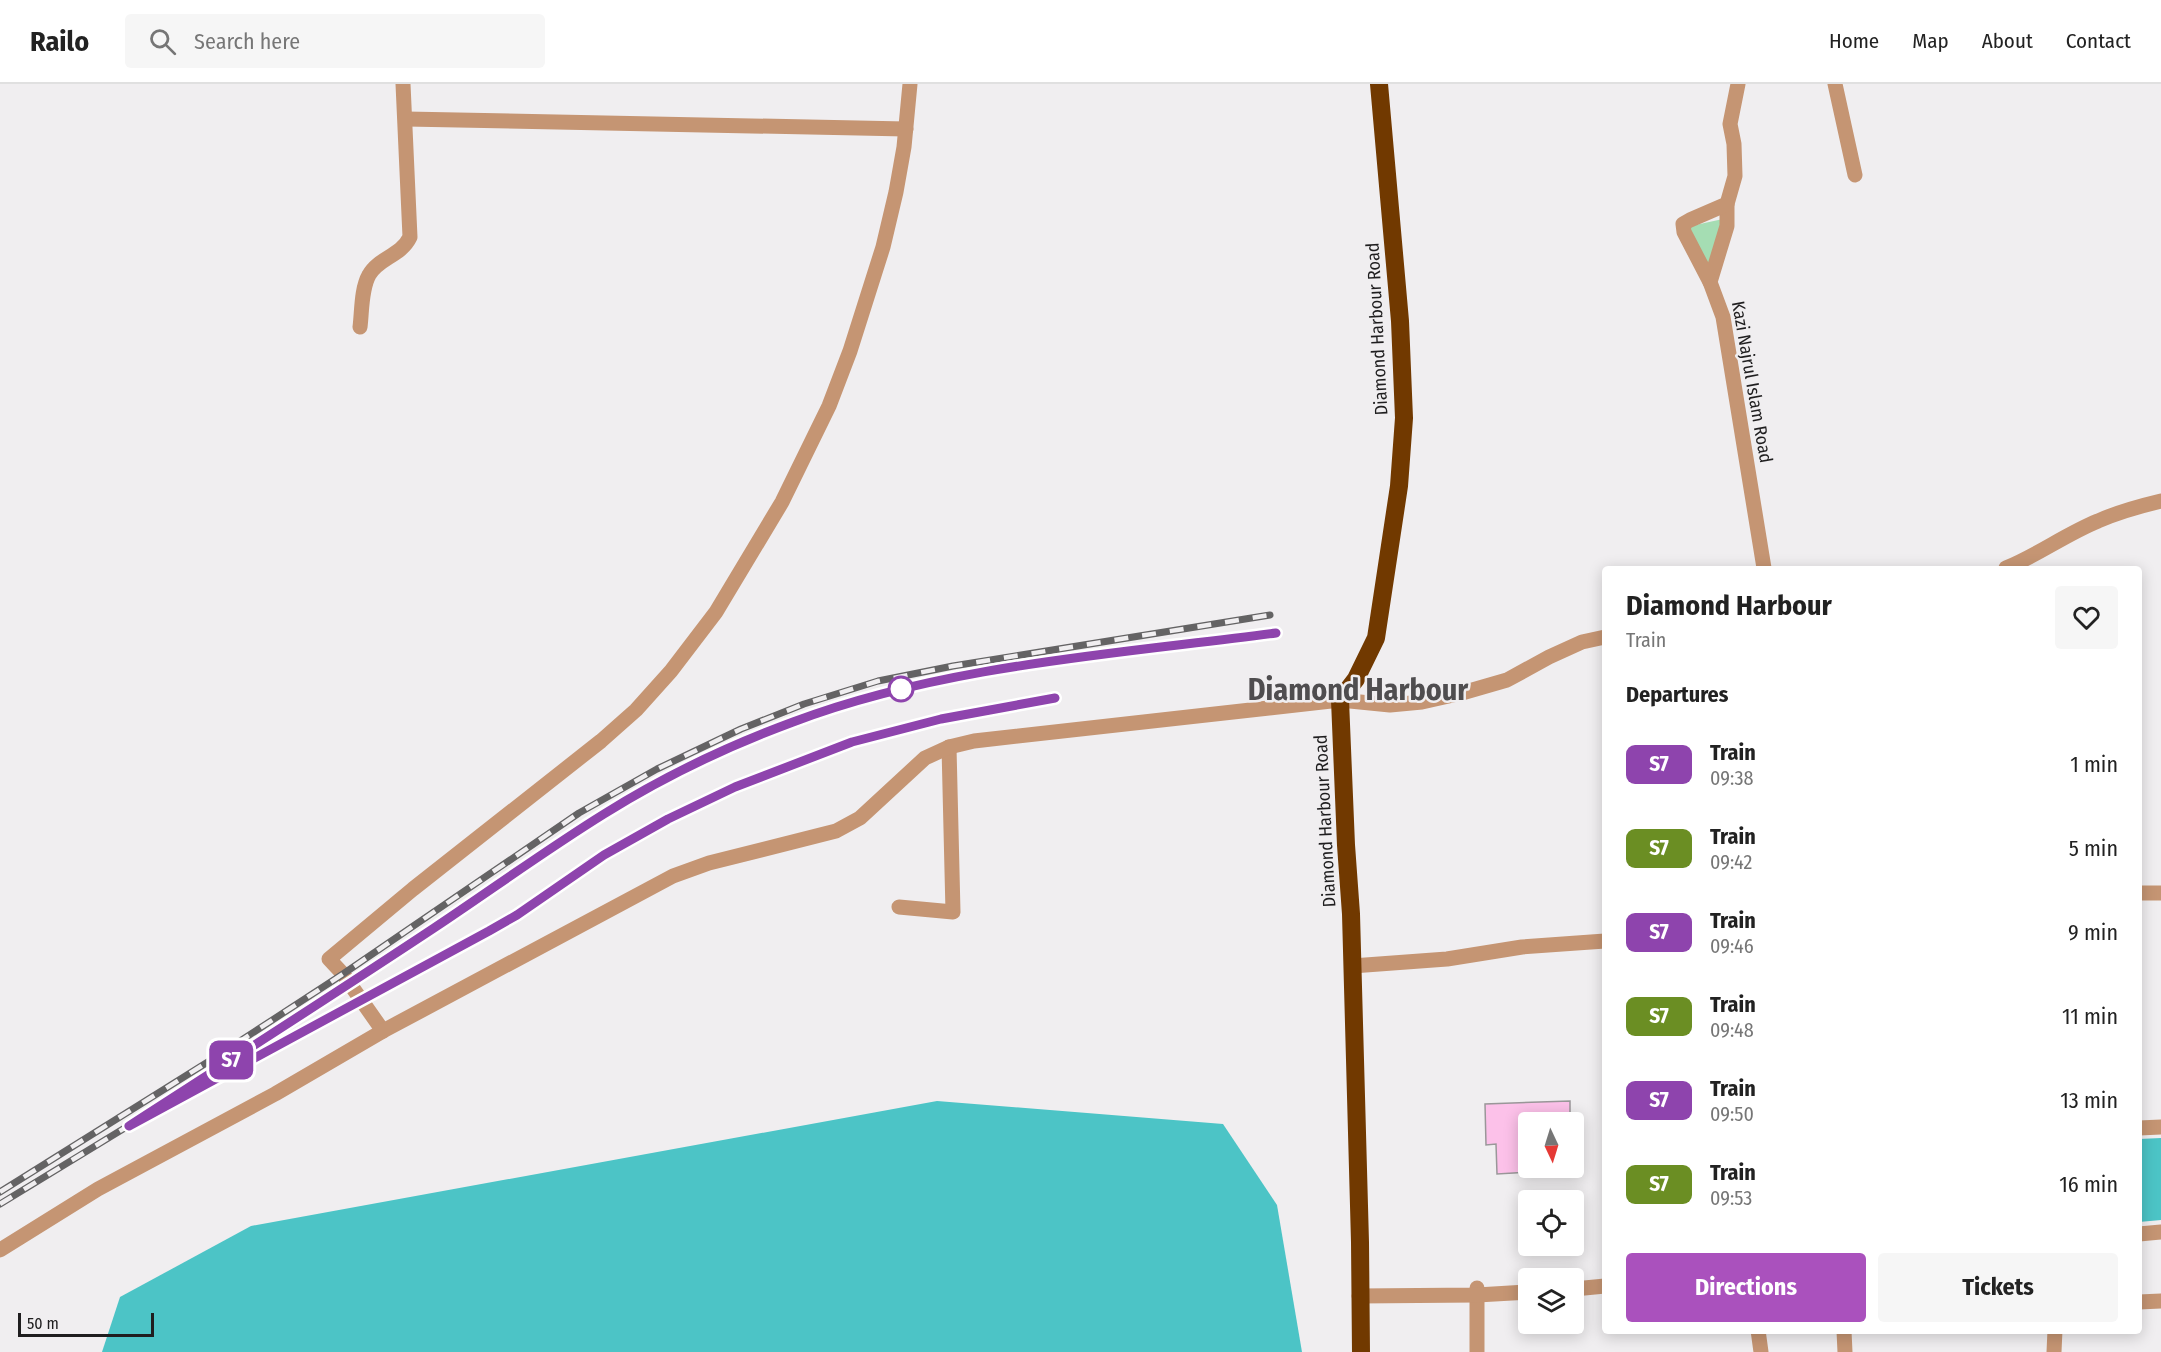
<!DOCTYPE html>
<html lang="en">
<head>
<meta charset="utf-8">
<style>
	:root { --surface:#fff; --page:#f6f6f6; --text:#222; --muted:#767676; --line:#e0e0e0; --accent:#aa51bd }
	body { margin:0; font-family:"Fira Sans Condensed",sans-serif; background:var(--page); color:var(--text); height:100vh; display:flex; flex-direction:column; font-size:22px; white-space:nowrap }
	* { box-sizing:border-box; margin:0 }
	p { font-size:20px; color:var(--muted) }
	.icon { flex:none; width:33px; height:33px; fill:none; stroke:currentColor; stroke-width:2; stroke-linecap:round; stroke-linejoin:round }
	.map { position:relative; flex:1; overflow:hidden }
	.details { position:absolute; left:1602px; top:482px; width:540px; height:768px; display:flex; flex-direction:column; background:var(--surface); border-radius:6px; box-shadow:0 3px 15px #0003 }
	.details>* { flex:none }
	.badge { padding:0 12px; border-radius:9px; font-size:21px; line-height:39px }
	.needle { width:39px; rotate:176deg }
	.buttons { position:absolute; left:1518px; top:1028px; display:grid; gap:12px }
	.buttons a { display:grid; place-items:center; width:66px; height:66px; border-radius:6px; background:var(--surface); box-shadow:0 3px 15px #0003; font-size:30px }
	.scale { position:absolute; left:18px; bottom:15px; width:136px; box-sizing:border-box; padding-left:6px; border:3px solid #1f1e1f; border-top:0; font-size:16px; line-height:21px; white-space:nowrap; color:#1f1e1f; -webkit-text-stroke:4px #f0eef0; paint-order:stroke }
	.map>.badge { position:absolute; translate:-50% -50%; box-shadow:0 0 0 3px #fff }
	h2 { padding:0 24px; font-size:22px; line-height:54px }
	.round { display:grid; place-items:center; flex:none; width:63px; height:63px; border-radius:6px; background:var(--page) }
	.head { display:flex; align-items:center; justify-content:space-between; height:102px; padding:0 24px }
	h1 { font-size:28px; font-weight:700; line-height:45px }
	.cta { display:flex; gap:12px; margin-top:auto; padding:12px 24px }
	.cta a { flex:1; height:69px; border-radius:6px; background:var(--accent); color:#fff; font-size:24px; font-weight:700; line-height:69px; text-align:center }
	.cta a+a { background:var(--page); color:var(--text) }
	ul { padding:0; list-style:none }
	li { display:flex; align-items:center; gap:18px; height:84px; padding:0 24px }
	li div { flex:1 }
	li b { display:block; font-size:22px }
	li em { font-style:normal }
	li .badge { min-width:66px; font-weight:700; text-align:center }
	header { display:flex; align-items:center; gap:36px; box-sizing:border-box; height:84px; padding:0 30px; background:var(--surface); border-bottom:2px solid var(--line) }
	header strong { font-size:28px }
	nav { display:flex; gap:33px; margin-inline-start:auto; font-size:21px }
	.search { width:420px; height:54px; background:var(--page); display:flex; align-items:center; gap:15px; box-sizing:border-box; padding:0 21px; border-radius:6px; color:var(--muted); font-size:22px }
	.map>svg:first-child { display:block }
	.green { fill:#a5ddb3 }
	.water { fill:#4cc4c6 }
	.building { fill:#fcc1e9; stroke:#9a9799; stroke-width:1.5 }
	.lines { fill:none; stroke-linecap:round; stroke-linejoin:round }
	.street { stroke:#c59573; stroke-width:15 }
	.highway { stroke:#713900; stroke-width:18 }
	.rail-casing { stroke:#646364; stroke-width:7 }
	.rail { stroke:#f0eef0; stroke-width:4.5; stroke-dasharray:14; stroke-linecap:butt }
	.line-casing { stroke:#fff; stroke-width:14 }
	.line { stroke:#8e44ad; stroke-width:9 }
	.stop-dot { fill:#fff; stroke:#8e44ad; stroke-width:3 }
	.labels { text-anchor:middle; stroke-width:5; stroke-linejoin:round; paint-order:stroke }
	.street-label { font-size:18px; fill:#1f1e1f; stroke:#f0eef0 }
	.town-label { font-size:30px; font-weight:bold; fill:#4f4d4f; stroke:#f0eef0 }
</style>
</head>
<body>
<header>
<strong>Railo</strong>
<div class="search"><svg class="icon" aria-label="search" viewBox="0 0 24 24"><circle cx="10" cy="10" r="6"/><path d="M15 15l6 6"/></svg>Search here</div>
<nav><a>Home</a><a>Map</a><a>About</a><a>Contact</a></nav>
</header>
<div class="map">
<svg width="2161" height="1268" viewBox="0 0 2161 1268">
	<rect width="100%" height="100%" fill="#f0eef0"/>
	<path class="green" d="M1723 135 1712 190 1686 143Z"/>
	<g class="water">
		<path d="M937 1017 1223 1040 1277 1121 1302 1268H102L120 1213 251 1142Z"/>
		<path d="M2161 1054V1136L2139 1138V1055Z"/>
	</g>
	<path class="building" d="M1570 1017V1038H1528V1088L1497 1090 1496 1060 1486 1061 1485 1020Z"/>
	<g class="lines">
		<g class="street">
			<path d="M1835 0 1855 91"/>
			<path d="M406 35 906 45"/>
			<path d="M1727 120V142L1710 198 1723 233 1764 484"/>
			<path d="M1710 198 1684 148 1683 140 1690 136 1727 120 1735 92 1734 60 1730 40 1738 0"/>
			<path d="M360 243C362 228 361 205 369 191 378 174 401 172 410 153L403 0"/>
			<path d="M2006 484C2038 471 2066 450 2098 437 2118 428 2140 422 2161 417"/>
			<path d="M2139 809H2161"/>
			<path d="M899 823 953 828 949 663"/>
			<path d="M1352 882 1447 875 1522 863 1605 857"/>
			<path d="M383 947 343 890 329 875 413 805 601 657 636 626 671 587 716 528 782 418 829 322 850 267 883 163 896 108 904 63 910 0"/>
			<path d="M2139 1044 2161 1043"/>
			<path d="M2139 1150 2161 1148"/>
			<path d="M0 1166 98 1105 275 1010 383 947 673 792 709 779 836 747 860 734 925 674 949 663 974 657 1340 616 1390 621 1422 618 1462 609 1507 596 1549 573 1582 558 1605 553"/>
			<path d="M1477 1204V1268"/>
			<path d="M1574 1205 1605 1202"/>
			<path d="M1359 1212 1477 1211 1528 1208"/>
			<path d="M2139 1218 2161 1217"/>
			<path d="M1758 1246 1761 1268"/>
			<path d="M1844 1247 1845 1268"/>
			<path d="M2054 1268 2055 1246"/>
		</g>
		<path class="highway" d="M1361 1268 1360 1158 1351 830 1346 761 1340 616 1356 595 1376 554 1399 402 1404 334 1400 237 1379 0"/>
		<g class="rail-casing">
			<g id="rail">
				<path d="M229 987 489 847 517 831 604 771 668 735 735 703 852 658 941 635 1055 614"/>
				<path d="M0 1108 211 976 343 890 579 729 657 685 741 645 804 620 878 597 953 582 1270 531"/>
				<path d="M0 1120 128 1042 350 900 606 728 691 682 744 658 795 637 901 605 1052 578 1276 549"/>
			</g>
		</g>
		<use href="#rail" class="rail"/>
	</g>
	<g class="lines">
		<g class="line-casing">
			<path id="line" d="M1055 614 941 635 852 658 735 703 668 735 604 771 517 831 489 847 129 1042C231 976 333 911 434 844 491 806 546 766 604 730 663 693 728 662 793 638 943 581 1117 570 1276 549"/>
		</g>
		<use href="#line" class="line"/>
	</g>
	<circle class="stop-dot" cx="901" cy="605" r="12"/>
	<g class="labels">
		<g class="street-label">
			<text transform="translate(1377 245) rotate(-93)" y="6">Diamond Harbour Road</text>
			<text transform="translate(1752 298) rotate(80)" y="6">Kazi Najrul Islam Road</text>
			<text transform="translate(1325 737) rotate(-93)" y="6">Diamond Harbour Road</text>
		</g>
		<g class="town-label">
			<text x="1358" y="616">Diamond Harbour</text>
		</g>
	</g>
</svg>
<div class="buttons">
<a><svg class="needle" viewBox="-14 -14 28 28"><path d="M0-13l5 13h-10z" fill="#e53935"/><path d="M0 13l5-13h-10z" fill="#767676"/></svg></a>
<a><svg class="icon" aria-label="locate" viewBox="0 0 24 24"><circle cx="12" cy="12" r="6"/><path d="M12 2v4M12 18v4M2 12h4M18 12h4"/></svg></a>
<a><svg class="icon" aria-label="layers" viewBox="0 0 24 24"><path d="M12 4l9 5-9 5-9-5zM3 14l9 5 9-5"/></svg></a>
</div>
<div class="scale">50 m</div>
<b class="badge" style="left:231px;top:976px;background:#8e44ad;color:#fff">S7</b>
<section class="details">
<div class="head"><div><h1>Diamond Harbour</h1><p>Train</p></div><a class="round"><svg class="icon" aria-label="heart" viewBox="0 0 24 24"><path d="M12 20l-8-8c-3-5 5-10 8-4 3-6 11-1 8 4z"/></svg></a></div>
<h2>Departures</h2>
<ul>
<li><span class="badge" style="background:#8e44ad;color:#fff">S7</span><div><b>Train</b><p>09:38</p></div><em>1 min</em></li>
<li><span class="badge" style="background:#6b8e23;color:#fff">S7</span><div><b>Train</b><p>09:42</p></div><em>5 min</em></li>
<li><span class="badge" style="background:#8e44ad;color:#fff">S7</span><div><b>Train</b><p>09:46</p></div><em>9 min</em></li>
<li><span class="badge" style="background:#6b8e23;color:#fff">S7</span><div><b>Train</b><p>09:48</p></div><em>11 min</em></li>
<li><span class="badge" style="background:#8e44ad;color:#fff">S7</span><div><b>Train</b><p>09:50</p></div><em>13 min</em></li>
<li><span class="badge" style="background:#6b8e23;color:#fff">S7</span><div><b>Train</b><p>09:53</p></div><em>16 min</em></li>
</ul>
<div class="cta"><a>Directions</a><a>Tickets</a></div>
</section>
</div>
</body>
</html>
